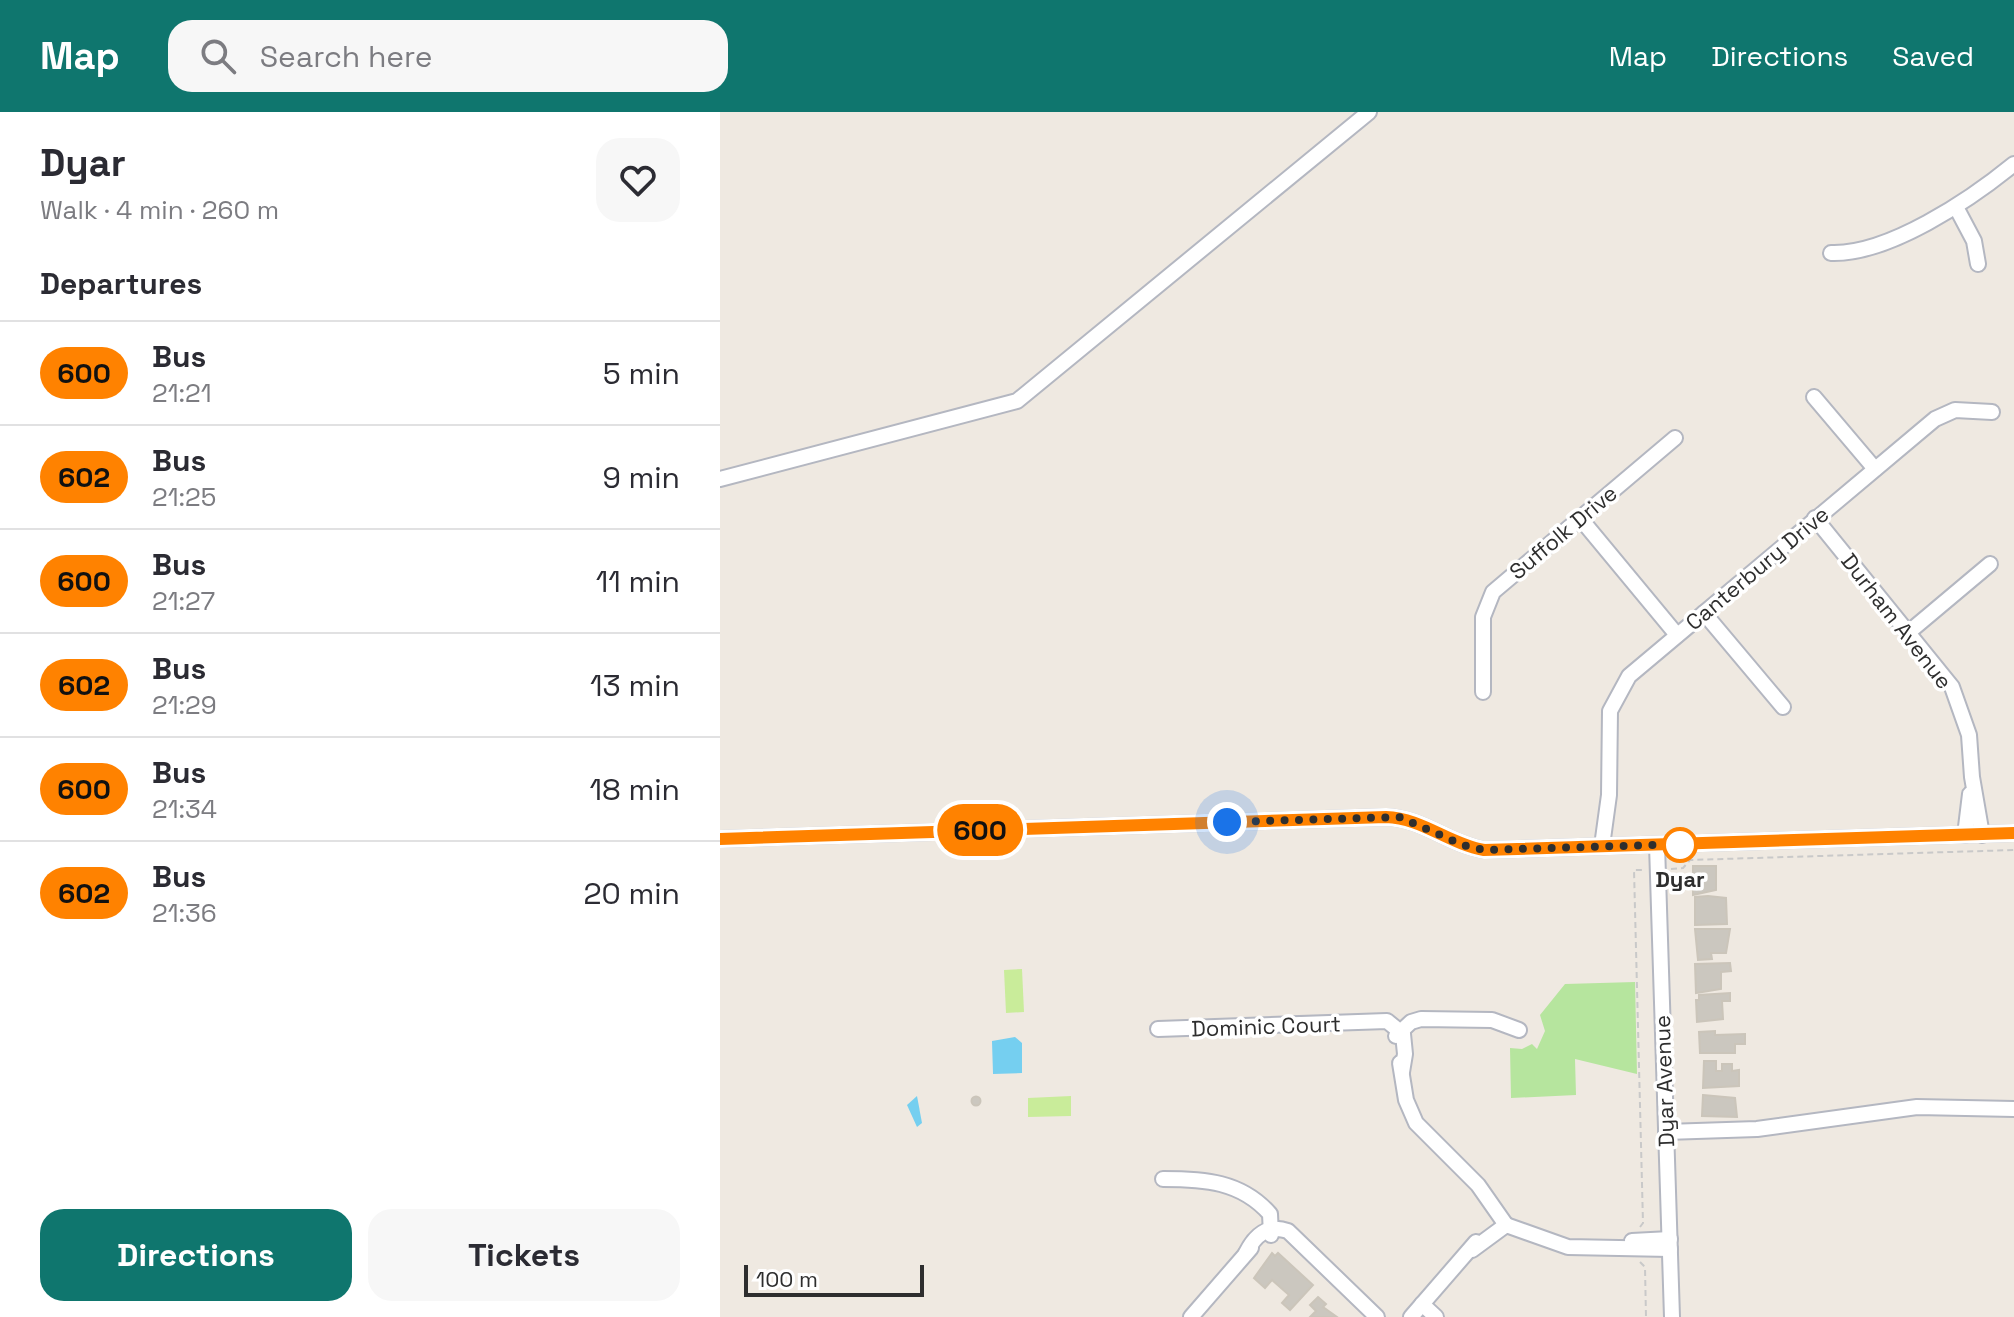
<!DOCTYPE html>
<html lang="en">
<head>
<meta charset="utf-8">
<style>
	:root { --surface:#fff; --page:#f7f7f7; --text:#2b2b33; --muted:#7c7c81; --line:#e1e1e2; --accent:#0f766e }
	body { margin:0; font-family:"Space Grotesk",sans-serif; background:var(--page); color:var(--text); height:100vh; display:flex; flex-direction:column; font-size:30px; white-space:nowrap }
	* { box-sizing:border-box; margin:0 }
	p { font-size:26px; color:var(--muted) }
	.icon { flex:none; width:44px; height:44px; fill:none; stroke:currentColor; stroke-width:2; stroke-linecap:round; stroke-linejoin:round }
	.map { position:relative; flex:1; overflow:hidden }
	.side { display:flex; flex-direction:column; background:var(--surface); width:720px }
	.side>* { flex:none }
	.badge { padding:0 16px; border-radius:26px; font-size:28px; line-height:52px }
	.scale { position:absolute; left:24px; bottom:20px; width:180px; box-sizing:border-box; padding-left:8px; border:4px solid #2e2e2e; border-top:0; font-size:22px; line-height:28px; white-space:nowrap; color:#2e2e2e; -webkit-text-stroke:6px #fff; paint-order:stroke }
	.you { position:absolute; width:40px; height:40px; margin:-20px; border:6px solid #fff; border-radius:50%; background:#1a73e8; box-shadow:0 0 0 12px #1a73e833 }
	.map>.badge { position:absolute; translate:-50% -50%; box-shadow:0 0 0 4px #fff }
	h2 { padding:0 40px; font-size:30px; line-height:72px }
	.round { display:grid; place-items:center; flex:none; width:84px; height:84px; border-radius:24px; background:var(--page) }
	.headline { display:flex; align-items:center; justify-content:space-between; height:136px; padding:0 40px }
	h1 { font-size:38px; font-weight:800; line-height:60px }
	.button { display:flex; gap:16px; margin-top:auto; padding:16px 40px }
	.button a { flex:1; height:92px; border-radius:24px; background:var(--accent); color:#fff; font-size:32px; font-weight:800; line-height:92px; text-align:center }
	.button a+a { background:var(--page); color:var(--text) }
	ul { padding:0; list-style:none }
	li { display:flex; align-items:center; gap:24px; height:104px; padding:0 40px; border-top:2px solid var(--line) }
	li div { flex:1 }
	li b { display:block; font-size:30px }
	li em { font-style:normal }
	li .badge { min-width:88px; font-weight:700; text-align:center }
	header { display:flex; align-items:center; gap:48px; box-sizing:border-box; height:112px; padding:0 40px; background:var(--accent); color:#fff }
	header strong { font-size:38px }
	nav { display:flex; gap:44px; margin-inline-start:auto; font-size:28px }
	.search { width:560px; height:72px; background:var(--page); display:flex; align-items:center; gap:20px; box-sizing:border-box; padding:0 28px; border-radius:24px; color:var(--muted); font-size:30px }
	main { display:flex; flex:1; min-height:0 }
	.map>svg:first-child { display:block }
	.green { fill:#b6e59e }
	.pitch { fill:#c9ec9a }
	.water { fill:#75cff0 }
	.building { fill:#cbc7bf; stroke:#cbc5ba; stroke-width:2 }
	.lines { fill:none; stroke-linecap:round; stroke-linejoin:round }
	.minor-casing { stroke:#b4b7c1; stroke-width:18 }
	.path { stroke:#c9c9c9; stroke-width:2; stroke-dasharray:6 4; stroke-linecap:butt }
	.minor { stroke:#fff; stroke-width:14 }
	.line-casing { stroke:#fff; stroke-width:18 }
	.line { stroke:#ff8200; stroke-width:12 }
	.walk { stroke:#2e2e2e; stroke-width:8; stroke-dasharray:0 14.4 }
	.stop-dot { fill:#fff; stroke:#ff8200; stroke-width:4 }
	.labels { text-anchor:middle; stroke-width:7; stroke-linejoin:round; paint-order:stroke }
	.street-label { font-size:22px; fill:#2e2e2e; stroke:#fff }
	.stop-label { font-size:22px; font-weight:bold; fill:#2e2e2e; stroke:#fff }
</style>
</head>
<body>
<header>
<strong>Map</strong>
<div class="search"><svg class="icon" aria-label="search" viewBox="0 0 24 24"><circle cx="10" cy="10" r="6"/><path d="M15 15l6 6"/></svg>Search here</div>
<nav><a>Map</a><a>Directions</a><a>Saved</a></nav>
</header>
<main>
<section class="side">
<div class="headline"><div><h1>Dyar</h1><p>Walk · 4 min · 260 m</p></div><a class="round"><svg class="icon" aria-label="heart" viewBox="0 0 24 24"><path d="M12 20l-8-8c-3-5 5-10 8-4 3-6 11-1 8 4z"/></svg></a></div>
<h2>Departures</h2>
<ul>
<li><span class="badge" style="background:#ff8200;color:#111">600</span><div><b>Bus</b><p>21:21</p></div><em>5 min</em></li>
<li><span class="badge" style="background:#ff8200;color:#111">602</span><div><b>Bus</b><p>21:25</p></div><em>9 min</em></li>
<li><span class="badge" style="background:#ff8200;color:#111">600</span><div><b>Bus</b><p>21:27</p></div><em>11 min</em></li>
<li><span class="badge" style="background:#ff8200;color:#111">602</span><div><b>Bus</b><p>21:29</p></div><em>13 min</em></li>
<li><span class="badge" style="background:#ff8200;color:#111">600</span><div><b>Bus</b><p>21:34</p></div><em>18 min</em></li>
<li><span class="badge" style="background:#ff8200;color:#111">602</span><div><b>Bus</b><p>21:36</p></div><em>20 min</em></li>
</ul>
<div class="button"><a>Directions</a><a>Tickets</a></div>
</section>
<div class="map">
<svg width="1294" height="1205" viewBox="0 0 1294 1205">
	<rect width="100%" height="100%" fill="#efe9e1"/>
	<path class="green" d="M915 870 917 962 855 947 856 983 791 986 790 936 802 937 812 932 817 937 825 919 820 903 845 872Z"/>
	<g class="pitch">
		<path d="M302 857 304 900 286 901 284 858Z"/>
		<path d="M351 984V1004L308 1005V986Z"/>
	</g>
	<g class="water">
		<path d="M295 925 302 931V961L273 962 272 929Z"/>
		<path d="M197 984 202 1011 197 1015 187 993Z"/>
	</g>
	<g class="building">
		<path d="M973 754H996V778L973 783Z"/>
		<path d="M988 784 1006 786 1007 812 975 813V785Z"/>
		<path d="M975 817H1010L1006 841H991L992 847 978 848Z"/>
		<path d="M1010 851 1011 859 1001 860V877L976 881 975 852Z"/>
		<path d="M1010 881V889H1002L1003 907 977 910 976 888H979V883Z"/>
		<path d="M995 919V923L1025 922V932H1015V941H980L979 920Z"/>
		<path d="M984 949H996V959H1002V952H1012V959L1019 958V974L983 976Z"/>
		<path d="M983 983 1015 986 1017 1005 982 1004Z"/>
		<circle cx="256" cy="989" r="4.5"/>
		<path d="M552 1141 555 1144 558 1141 593 1173 570 1198 562 1191 569 1183 552 1168 545 1176 534 1166Z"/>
		<path d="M598 1185 606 1192 603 1195 617 1205H590L596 1199 590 1193Z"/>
	</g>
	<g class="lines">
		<g class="minor-casing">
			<g id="minor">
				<path d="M1236 95 1254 129 1258 152"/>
				<path d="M1111 141C1168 143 1250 88 1294 52"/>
				<path d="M1094 285 1155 357"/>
				<path d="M0 367 297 289 649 0"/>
				<path d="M860 406 957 523"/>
				<path d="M1095 406 1232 575 1249 623 1252 665 1262 723"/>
				<path d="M984 501 1063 595"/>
				<path d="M1189 520 1270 452"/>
				<path d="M763 580V505L773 480 955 326"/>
				<path d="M1245 723 1250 682"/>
				<path d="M0 727 666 705C702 706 729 732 764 738L1294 721"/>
				<path d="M937 733 952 1205"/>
				<path d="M882 734 889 683 890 599 909 564 1215 307 1235 298 1272 300"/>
				<path d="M438 917 667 909 683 922 685 942 682 960"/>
				<path d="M676 924 691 910 701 907 772 908 799 918"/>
				<path d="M680 951 686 988 696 1011 758 1073 786 1113"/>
				<path d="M946 1020 1037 1017 1197 995 1294 997"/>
				<path d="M443 1067C484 1067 521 1069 550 1102L551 1123"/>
				<path d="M912 1129 950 1127"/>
				<path d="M752 1138 786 1113 848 1135 950 1137"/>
				<path d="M526 1141C535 1123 548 1112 568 1119L657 1205"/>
				<path d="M702 1192 716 1205"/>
				<path d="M471 1205 531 1136"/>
				<path d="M691 1205 756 1130"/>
			</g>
		</g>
		<g class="path">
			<path d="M951 757 963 756 970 748 1294 738"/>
			<path d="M920 1115 923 1111 914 758H925"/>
			<path d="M920 1150 925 1155 926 1205"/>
		</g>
		<use href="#minor" class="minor"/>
	</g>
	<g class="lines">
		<g class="line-casing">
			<path id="line" d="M0 727 666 705C702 706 729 732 764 738L1294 721"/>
		</g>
		<use href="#line" class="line"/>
		<path class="walk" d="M507 710 679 705 743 733 764 738 968 732 960 733"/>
	</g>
	<circle class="stop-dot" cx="960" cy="733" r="16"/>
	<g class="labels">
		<g class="street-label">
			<text transform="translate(843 420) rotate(-40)" y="8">Suffolk Drive</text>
			<text transform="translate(1037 456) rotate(-40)" y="8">Canterbury Drive</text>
			<text transform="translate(1177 509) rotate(52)" y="8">Durham Avenue</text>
			<text transform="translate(546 914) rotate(-2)" y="8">Dominic Court</text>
			<text transform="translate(944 969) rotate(-92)" y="8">Dyar Avenue</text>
		</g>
		<g class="stop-label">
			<text x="960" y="775">Dyar</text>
		</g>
	</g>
</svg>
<div class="scale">100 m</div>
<div class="you" style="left:507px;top:710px"></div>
<b class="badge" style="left:260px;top:718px;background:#ff8200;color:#111">600</b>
</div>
</main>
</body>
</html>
